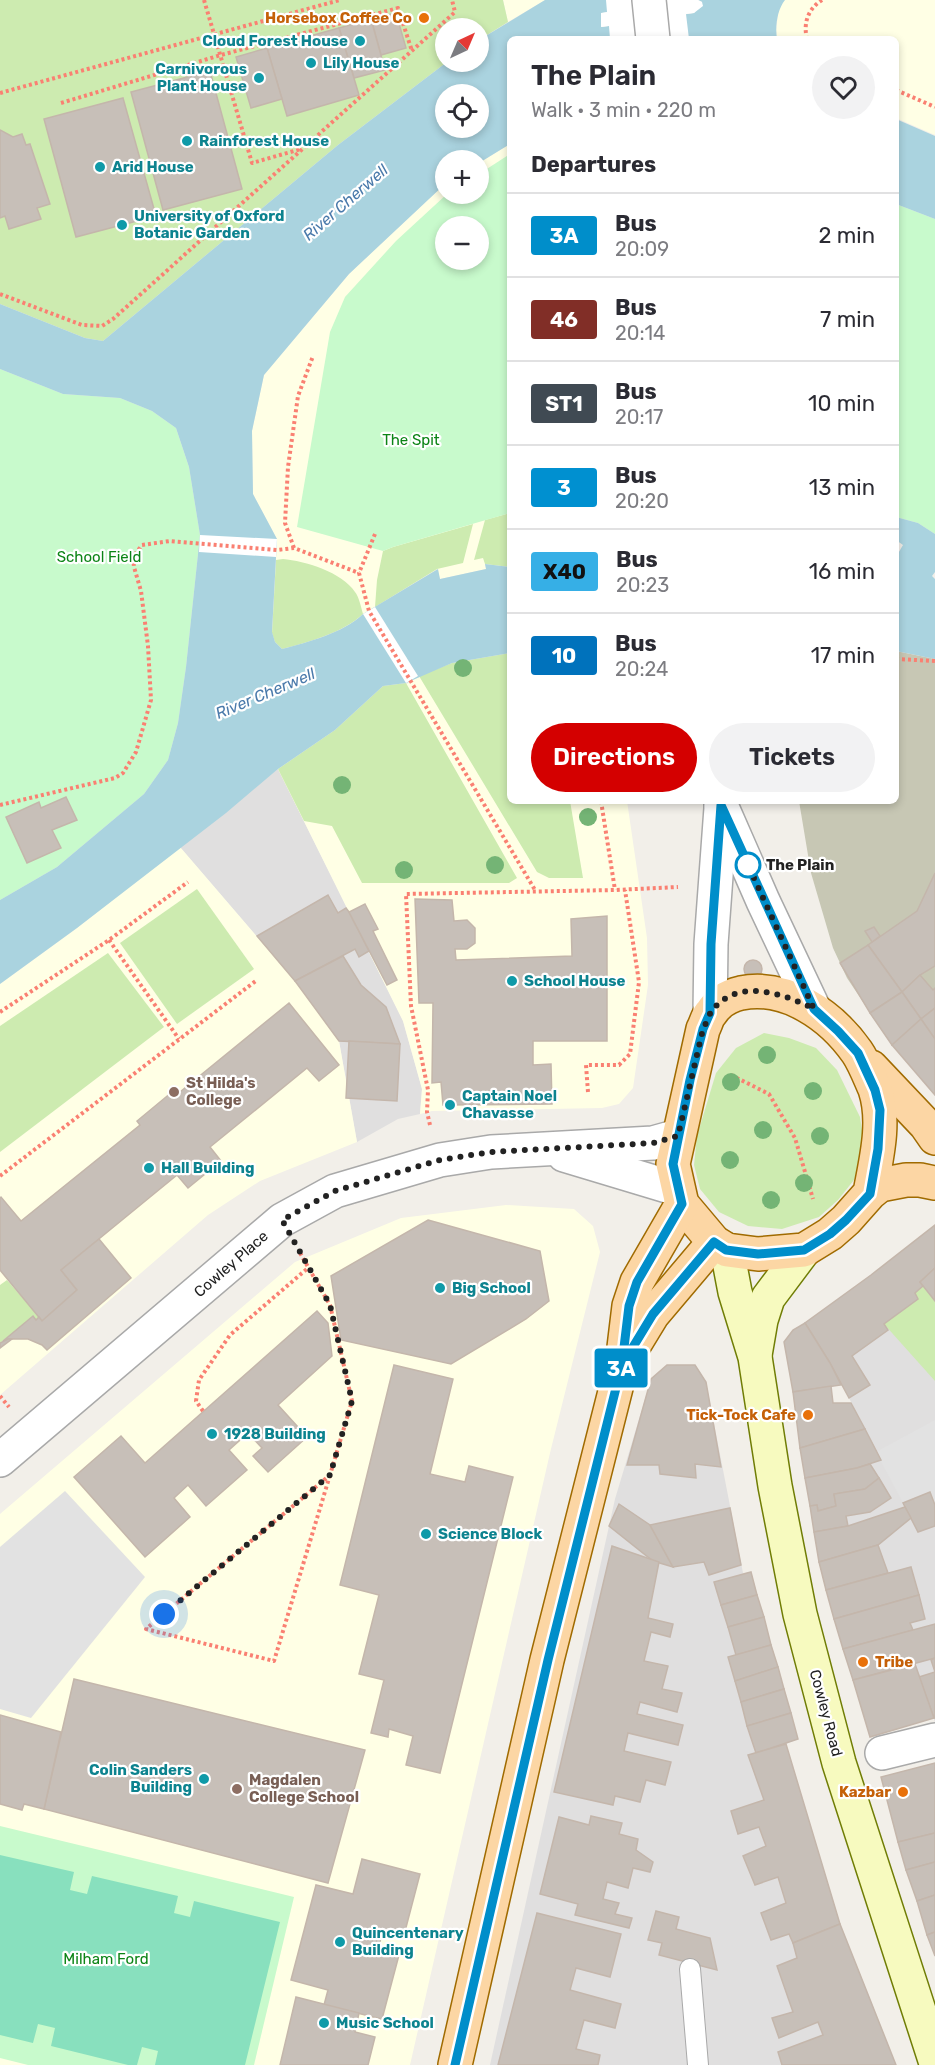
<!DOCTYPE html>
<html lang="en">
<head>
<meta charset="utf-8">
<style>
	:root { --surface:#fff; --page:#f2f2f3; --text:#2b2b33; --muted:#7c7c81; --line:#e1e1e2; --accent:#d40000 }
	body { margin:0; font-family:Rubik,sans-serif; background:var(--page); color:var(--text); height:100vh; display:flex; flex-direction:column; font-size:22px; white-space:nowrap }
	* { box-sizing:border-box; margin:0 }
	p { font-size:20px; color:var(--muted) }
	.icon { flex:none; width:33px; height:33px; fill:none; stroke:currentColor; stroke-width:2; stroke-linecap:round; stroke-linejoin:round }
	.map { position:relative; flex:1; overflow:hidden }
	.drawer { position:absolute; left:507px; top:36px; width:392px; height:768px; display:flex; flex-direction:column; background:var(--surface); border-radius:9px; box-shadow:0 3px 9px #0003 }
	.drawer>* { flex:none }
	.badge { padding:0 12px; border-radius:4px; font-size:21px; line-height:39px }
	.needle { width:39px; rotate:44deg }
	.tools { position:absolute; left:435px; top:18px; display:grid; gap:12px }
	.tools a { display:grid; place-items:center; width:54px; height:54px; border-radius:50%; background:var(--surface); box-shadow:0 3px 9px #0003; font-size:30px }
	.you { position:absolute; width:30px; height:30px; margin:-15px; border:4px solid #fff; border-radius:50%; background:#1a73e8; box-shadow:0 0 0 9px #1a73e833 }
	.map>.badge { position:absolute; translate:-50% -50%; box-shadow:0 0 0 3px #fff }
	h2 { padding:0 24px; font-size:22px; line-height:54px }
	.round { display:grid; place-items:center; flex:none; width:63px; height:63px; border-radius:32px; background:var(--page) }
	.head { display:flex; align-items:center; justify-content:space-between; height:102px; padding:0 24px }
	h1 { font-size:28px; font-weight:600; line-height:45px }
	.button { display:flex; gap:12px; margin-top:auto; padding:12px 24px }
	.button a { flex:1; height:69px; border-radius:36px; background:var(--accent); color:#fff; font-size:24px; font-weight:600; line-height:69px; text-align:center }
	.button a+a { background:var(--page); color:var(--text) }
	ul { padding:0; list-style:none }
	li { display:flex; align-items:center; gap:18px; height:84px; padding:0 24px; border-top:2px solid var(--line) }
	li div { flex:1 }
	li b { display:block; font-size:22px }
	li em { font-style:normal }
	li .badge { min-width:66px; font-weight:700; text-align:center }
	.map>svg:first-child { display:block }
	.residential { fill:#e0dfdf }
	.education { fill:#ffffe5; fill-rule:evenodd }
	.construction { fill:#c7c7b4 }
	.grass { fill:#cdebb0 }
	.park { fill:#c8facc; fill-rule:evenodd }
	.pitch { fill:#88e0be }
	.parking { fill:#e2e2e2 }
	.water { fill:#aad3df; fill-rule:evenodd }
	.pier { fill:#fff }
	.building { fill:#c7bfb8; stroke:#c4b6ab; stroke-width:1.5 }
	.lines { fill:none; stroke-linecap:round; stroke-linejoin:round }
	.service-casing { stroke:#a9a9a9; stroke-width:22 }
	.minor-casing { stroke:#a9a9a9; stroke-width:36 }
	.tertiary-casing { stroke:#a9a9a9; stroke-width:36 }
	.secondary-casing { stroke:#707d05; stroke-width:36 }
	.primary-casing { stroke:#a06b00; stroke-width:36 }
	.path { stroke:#fa8072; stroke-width:4; stroke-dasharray:3 3; stroke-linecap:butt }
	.service { stroke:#fff; stroke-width:20 }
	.minor { stroke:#fff; stroke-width:33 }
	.tertiary { stroke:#fff; stroke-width:33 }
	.secondary { stroke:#f7fabf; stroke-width:33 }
	.primary { stroke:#fcd6a4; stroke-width:33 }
	.tree { fill:#74b475 }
	.line-casing { stroke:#fff; stroke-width:14 }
	.line { stroke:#008eca; stroke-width:9 }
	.walk { stroke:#222; stroke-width:6; stroke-dasharray:0 10.8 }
	.food-dot { fill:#e8710a; stroke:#fff; stroke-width:2 }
	.culture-dot { fill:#0f9aa8; stroke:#fff; stroke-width:2 }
	.stop-dot { fill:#fff; stroke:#008eca; stroke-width:3 }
	.education-dot { fill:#8d6e63; stroke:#fff; stroke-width:2 }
	.labels { text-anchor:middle; stroke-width:4.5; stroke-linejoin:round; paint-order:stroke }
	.food-label { font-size:15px; font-weight:bold; fill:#c56008; stroke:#fff; text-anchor:end }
	.culture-label { font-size:15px; font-weight:bold; fill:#0d838f; stroke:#fff; text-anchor:start }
	.park-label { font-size:15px; fill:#0c8416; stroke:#fff }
	.stop-label { font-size:15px; font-weight:bold; fill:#222; stroke:#fff; text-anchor:start }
	.education-label { font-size:15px; font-weight:bold; fill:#785e54; stroke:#fff; text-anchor:start }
	.street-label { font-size:15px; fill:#222; stroke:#fff }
	.water-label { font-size:16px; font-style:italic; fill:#4a7aab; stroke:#fff }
</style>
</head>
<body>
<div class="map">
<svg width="935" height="2065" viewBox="0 0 935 2065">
	<rect width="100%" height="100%" fill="#f2efe9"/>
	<g class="residential">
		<path d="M278 769 403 1021 422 1089 420 1114 398 1119 357 1142 339 1041 295 981 180 847Z"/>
		<path d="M935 1268V1722L915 1664 853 1680 819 1562 800 1448 865 1429 849 1398 870 1385 852 1356 888 1330 884 1324 918 1299 915 1293 920 1282Z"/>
		<path d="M667 1365H695L706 1382 743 1573 751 1572 798 1739 786 1744 840 1924 876 2014 828 2031 842 2065H490L615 1499 651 1379Z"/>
	</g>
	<g class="education">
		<path d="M503 0H545L508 22Z"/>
		<path d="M780 0H935V135L896 118V39H777L776 30Z"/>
		<path d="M510 144V567L485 564 486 569 440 579 437 569 363 614 354 623 302 644 272 633 277 539 253 494 252 431 264 375 349 274 445 184 446 194H478L479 163ZM446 226H478V260H446Z"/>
		<path d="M510 653V801H627L647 938 648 985 633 1088 619 1104 602 1108 432 1111 420 1114 422 1089 403 1021 278 769 419 676Z"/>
		<path d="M180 847 295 981 339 1041 357 1142 260 1181 208 1215 0 1395V984L77 928Z"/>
		<path d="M506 1205 574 1209 593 1226 600 1252 550 1453 410 2065H0V1514L295 1262 401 1218Z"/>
	</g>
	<path class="construction" d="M896 651 935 659V1008L892 1045 847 978 833 948 811 873 799 801H896Z"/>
	<g class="grass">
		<path d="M0 0H503L508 22 479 40 478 28H446L447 62 338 145 103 341 85 338 0 304Z"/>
		<path d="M510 513V567L485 564 483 558 474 560 485 520Z"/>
		<path d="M473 524 463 563 437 569 375 607 377 580 383 551 393 547Z"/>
		<path d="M283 559C305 561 342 572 355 592 359 597 361 607 363 614 344 632 307 643 282 649L275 642 272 633 276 560Z"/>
		<path d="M510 653V801H570L583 878H549L537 872 419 676 452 663Z"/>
		<path d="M406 683 517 878 509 883H362L332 826 304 821 278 769 335 730 383 686Z"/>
		<path d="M197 889 254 969 177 1024 120 943Z"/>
		<path d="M108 953 164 1027 0 1152V1026Z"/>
		<path d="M764 1033 789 1038 816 1048 837 1070 860 1117 864 1144 854 1180 838 1200 819 1217 782 1229 748 1226 719 1212 700 1189 694 1165 697 1136 716 1073 736 1048Z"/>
		<path d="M7 1280 39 1317 36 1320 33 1317 0 1343V1285Z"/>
		<path d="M923 1286 935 1301V1381L884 1324 918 1299 915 1293Z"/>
	</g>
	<g class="park">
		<path d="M510 154V513L393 547 383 551 297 527 330 332 345 297 396 241 447 194H478L479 174ZM446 226H478V260H446Z"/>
		<path d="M896 204 935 219V534L918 523 896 517Z"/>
		<path d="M0 369 63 394 120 398 152 411 176 428 189 467 200 535 186 667 178 723 168 760 144 794 57 867 0 900Z"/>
		<path d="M0 1826 294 1897 254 2065H28L0 2058Z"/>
	</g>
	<path class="pitch" d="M0 1855 74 1872 70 1890 87 1894 92 1876 178 1896 174 1913 190 1917 194 1901 280 1922 245 2065H155L158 2051 142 2047 137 2065H128L51 2046 55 2028 38 2024 33 2043 0 2035Z"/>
	<g class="parking">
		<path d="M935 1420V1505L930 1492 903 1503 876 1452Z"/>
		<path d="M65 1491 145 1577 31 1718 0 1709V1547Z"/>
	</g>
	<g class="water">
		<path d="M545 0H690L602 13V27L694 13 702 2 698 0H785C777 10 775 27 777 39H510V144L479 163 478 160H446L445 184 349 274 264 375 252 431 253 494 277 539 272 632 275 642 282 649C309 642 343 633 363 614L438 569 440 579 486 569 485 564 510 567V653L452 663 406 683 383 686 335 730 278 769 226 813 77 928 0 984V900L57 867 144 794 168 760 178 723 186 667 200 535 189 467 176 428 152 411 120 398 63 394 0 369V304L85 338 103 341 338 145 447 62H478L479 40ZM446 94H478V128H446Z"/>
		<path d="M896 119 935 136V219L896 204Z"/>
		<path d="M896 517 918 523 935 534V572L932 576 935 579V659L896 651V557L903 545 896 540Z"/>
	</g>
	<g class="pier">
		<path d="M606 0H698L702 2 703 6 694 13 686 14 689 39H610L609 26 601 27V13L607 12Z"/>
		<path d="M200 535 277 539 276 557 199 552Z"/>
		<path d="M375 607 418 676 406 683 363 614Z"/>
	</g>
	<g class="building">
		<path d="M396 13 406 48 381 55 371 19Z"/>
		<path d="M371 19 385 70 354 78 339 28Z"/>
		<path d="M339 28 359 95 287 116 267 48Z"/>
		<path d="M267 48 282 99 251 108 236 57Z"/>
		<path d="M210 71 242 189 163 210 131 92Z"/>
		<path d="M123 98 156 216 76 237 44 119Z"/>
		<path d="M0 130 13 137 22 134 26 145 30 144 50 204 37 208 41 219 9 229 5 216 0 218Z"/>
		<path d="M66 797 77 820 52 830 61 848 27 863 6 817 39 802 41 808Z"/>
		<path d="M935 873V966L920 975 902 992 868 945 917 911Z"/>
		<path d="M328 895 338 913 346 908 349 912 369 951 359 957 355 949 295 981 257 936Z"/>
		<path d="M415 899 452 900 454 921 467 920 475 928V943L467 949H455L456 960 572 956 571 919 607 916V1041H533V1065L551 1064 552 1104 443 1105 441 1082 432 1083 433 1003H419Z"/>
		<path d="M365 904 378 929 373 931 397 980 387 985 349 912Z"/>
		<path d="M874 927 880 936 872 942 865 931Z"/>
		<path d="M868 945 902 992 870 1013 840 963Z"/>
		<path d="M343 956 361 985 386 1007 400 1044 339 1041 295 981Z"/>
		<circle cx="753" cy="969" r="9"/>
		<path d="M920 975 933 990 935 988V1008L921 1019 902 992Z"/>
		<path d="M902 992 921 1019 892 1045 870 1013Z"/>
		<path d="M289 1003 339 1065 319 1081 307 1068 210 1147 221 1161 188 1188 177 1175 61 1270 77 1290 42 1321 0 1270V1198L1 1197 21 1221 140 1125 137 1121 172 1092 175 1096Z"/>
		<path d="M935 1008V1039L921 1019Z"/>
		<path d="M921 1019 935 1039V1095L892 1045Z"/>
		<path d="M349 1041 400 1044 397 1101 346 1098Z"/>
		<path d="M428 1220 540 1251 549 1301 526 1319 451 1364 341 1340 331 1276Z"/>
		<path d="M935 1225V1268L920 1282 923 1286 915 1293 918 1299 884 1324 888 1330 852 1356 870 1385 849 1398 830 1363 805 1323 871 1275Z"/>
		<path d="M99 1239 131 1278 47 1350 42 1345 28 1339H8L3 1341 33 1316 36 1320 39 1317 42 1321 77 1290 61 1270Z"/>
		<path d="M935 1268V1301L920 1282Z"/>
		<path d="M317 1311 328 1323 332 1356 278 1405 307 1437 268 1472 253 1456 262 1448 248 1433 229 1450 247 1470 206 1506 188 1485 174 1498 190 1517 145 1557 74 1477 121 1436 145 1463Z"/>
		<path d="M805 1323 830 1363 841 1385 793 1392 784 1342 793 1330Z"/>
		<path d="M8 1339H12L0 1348V1343Z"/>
		<path d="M394 1365 453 1379 430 1474 465 1482 469 1466 513 1477 440 1773 406 1765 413 1736 389 1729 388 1737 371 1733 384 1680 359 1674 379 1595 340 1585Z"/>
		<path d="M667 1365H695L706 1382 721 1467 695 1464 696 1478 660 1474 659 1465H627L651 1379Z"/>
		<path d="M831 1386 833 1403H851L865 1429 800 1448 793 1392Z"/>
		<path d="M865 1429 881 1460 857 1468 805 1478 800 1448Z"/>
		<path d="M870 1464 879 1478 865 1489 834 1494 836 1506 818 1511 817 1505 810 1506 805 1478 857 1468Z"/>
		<path d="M879 1478 891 1498 870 1512 846 1516 848 1526 814 1532 810 1506 817 1505 818 1511 836 1506 834 1494 865 1489Z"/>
		<path d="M930 1492 935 1505V1526L918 1532 903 1503Z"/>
		<path d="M619 1504 650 1525 673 1567 653 1561 609 1526Z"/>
		<path d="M905 1507 911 1518 878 1545 819 1562 814 1532 848 1526Z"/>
		<path d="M730 1508 741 1565 709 1575 704 1562 673 1567 650 1525Z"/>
		<path d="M878 1545 888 1573 826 1590 819 1562Z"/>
		<path d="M612 1546 659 1562 648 1618 673 1624 670 1637 651 1632 644 1661 668 1666 662 1689 682 1693 677 1712 640 1702 637 1714 683 1725 678 1745 628 1733 624 1751 671 1762 665 1785 646 1780 640 1802 615 1796 613 1805 554 1792Z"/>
		<path d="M911 1567 919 1595 834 1619 826 1590Z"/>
		<path d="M751 1572 757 1595 721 1605 714 1582Z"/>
		<path d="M757 1595 764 1617 728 1627 721 1605Z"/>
		<path d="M919 1595 925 1619 910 1623 913 1630 843 1649 834 1619Z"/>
		<path d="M764 1617 771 1645 736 1655 728 1627Z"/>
		<path d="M935 1624V1658L853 1680 843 1649Z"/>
		<path d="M771 1645 778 1667 735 1681 728 1657Z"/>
		<path d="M935 1658V1718H934L919 1677 935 1672 931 1660Z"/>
		<path d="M915 1664 934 1718 870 1737 853 1680Z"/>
		<path d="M778 1667 784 1689 741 1702 735 1681Z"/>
		<path d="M74 1679 365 1750 328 1883 44 1809Z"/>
		<path d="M784 1689 791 1713 747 1726 741 1702Z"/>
		<path d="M791 1713 798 1739 756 1753 747 1726Z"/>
		<path d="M0 1715 61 1732 44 1809 24 1804 22 1810 0 1804Z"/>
		<path d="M786 1744 840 1924 793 1943 789 1934 771 1940 761 1913 786 1903 778 1877 755 1885 743 1856 766 1846 759 1827 738 1834 731 1811 764 1800 748 1755Z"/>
		<path d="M935 1763V1833L898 1842 881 1777Z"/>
		<path d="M591 1816 622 1823 619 1834 638 1839 636 1850 653 1862 650 1872 633 1868 628 1888 607 1882 603 1899 619 1903 615 1914 632 1918 629 1928 575 1915 578 1904 540 1894 559 1817 589 1825Z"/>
		<path d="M935 1833V1862L906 1870 898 1842Z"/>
		<path d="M362 1859 420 1874 404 1935 383 1930 378 1949 399 1955 382 2019 324 2005 328 1990 291 1980 316 1885 353 1894Z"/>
		<path d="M935 1862V1895L917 1901 906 1870Z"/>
		<path d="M935 1895V1932L927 1935 917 1901Z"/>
		<path d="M656 1911 679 1917 676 1929 710 1938 717 1970 659 1955 662 1943 648 1940Z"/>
		<path d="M537 1913 621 1934 610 1977 576 1968 570 1990 621 2004 615 2028 584 2020 576 2049 600 2055 598 2065H498Z"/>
		<path d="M840 1924 896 2065H782L778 2052 823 2035 818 2022 779 2038 772 2018 793 2012 777 1966 797 1958 793 1943Z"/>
		<path d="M935 1932V1956L927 1935Z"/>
		<path d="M296 1997 359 2013 355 2032 375 2037 368 2065H280Z"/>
	</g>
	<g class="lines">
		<g class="service-casing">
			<path id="service" d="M690 1969 698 2065"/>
		</g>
		<g class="minor-casing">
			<g id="minor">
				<path d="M564 1155 677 1189"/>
				<path d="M0 1460 282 1220 335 1191 440 1160 491 1152 653 1143 678 1136"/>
				<path d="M882 1753 935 1740"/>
			</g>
		</g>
		<g class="tertiary-casing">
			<g id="tertiary">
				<path d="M649 0 653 39"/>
				<path d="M721 805 763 901 814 1009"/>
				<path d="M710 1013 711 944 721 808"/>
			</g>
		</g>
		<g class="secondary-casing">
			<g id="secondary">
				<path d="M727 1250 735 1292 755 1357 775 1486 800 1614 839 1763 935 2060"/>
				<path d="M755 1355 761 1320 768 1298 804 1250"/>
			</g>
		</g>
		<g class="primary-casing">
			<g id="primary">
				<path d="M871 1067 926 1125 935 1138"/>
				<path d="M870 1193C876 1160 886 1122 875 1089 870 1078 864 1062 857 1052 831 1015 786 984 741 993 728 996 718 1002 711 1013 707 1017 706 1024 703 1029L673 1164 682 1204 714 1242 727 1250 758 1254 804 1250 830 1234 846 1220 870 1193 880 1185 906 1180H920L935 1183"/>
				<path d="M628 1355 653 1314 714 1242"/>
				<path d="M455 2065 547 1660 622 1364 629 1306 637 1282 682 1204"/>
			</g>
		</g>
		<g class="path">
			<path d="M204 0 252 163 301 149"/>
			<path d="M807 39C803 23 808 9 822 0"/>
			<path d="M896 90 935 107"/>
			<path d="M0 93 340 0"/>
			<path d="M61 103 221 55 398 8 412 51"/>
			<path d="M0 294 82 325 102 326 113 319 455 12 452 0"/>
			<path d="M375 534 359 573 369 611 535 890"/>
			<path d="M294 548 285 523 288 467 298 396 313 356"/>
			<path d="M896 659 935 661"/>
			<path d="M601 801 615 890"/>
			<path d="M0 805 115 778 123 773 136 752 151 700 148 646 141 591 134 567 133 557 142 545 170 541 277 550 294 548 359 573"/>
			<path d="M109 940 179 1039"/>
			<path d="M0 1012 109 940 188 882"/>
			<path d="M731 1075 769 1094 795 1138 813 1199"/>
			<path d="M588 1092 586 1065H619L630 1054 639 982 625 890"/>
			<path d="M430 1125 427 1112 428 1090 411 1006 406 894 615 890 678 887"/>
			<path d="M0 1176 257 980"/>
			<path d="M300 1253 330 1305 352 1401 330 1475"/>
			<path d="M0 1396 9 1407"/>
			<path d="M203 1411 196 1401 199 1380 230 1335 308 1268"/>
			<path d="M330 1475 274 1661 146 1629Z"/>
		</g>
		<use href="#service" class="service"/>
		<use href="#minor" class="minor"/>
		<use href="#tertiary" class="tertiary"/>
		<use href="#secondary" class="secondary"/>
		<use href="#primary" class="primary"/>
	</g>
	<g class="tree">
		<circle cx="463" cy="668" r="9"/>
		<circle cx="342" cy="785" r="9"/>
		<circle cx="588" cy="817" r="9"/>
		<circle cx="495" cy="865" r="9"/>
		<circle cx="404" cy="870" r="9"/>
		<circle cx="767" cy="1055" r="9"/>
		<circle cx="731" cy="1082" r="9"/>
		<circle cx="813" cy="1091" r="9"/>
		<circle cx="763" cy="1130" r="9"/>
		<circle cx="820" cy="1136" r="9"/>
		<circle cx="730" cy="1160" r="9"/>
		<circle cx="804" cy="1183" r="9"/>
		<circle cx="771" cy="1200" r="9"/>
	</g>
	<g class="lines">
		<g class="line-casing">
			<path id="line" d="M455 2065 548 1660 622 1364 629 1306 637 1282 682 1204 673 1164 690 1080 703 1029 710 1013 711 944 721 805 814 1009 838 1031 858 1053 875 1090 880 1110 878 1149 870 1194 846 1220 830 1234 804 1250 758 1254 726 1250 714 1242 653 1314 633 1347"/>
		</g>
		<use href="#line" class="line"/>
		<path class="walk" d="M164 1614 330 1475 352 1401 330 1305 282 1220 335 1191 440 1160 491 1152 653 1143 678 1136 703 1029C706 1024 708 1017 711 1012 736 977 783 993 814 1009L748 865"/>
	</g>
	<g class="food-dot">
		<circle cx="424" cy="18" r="6"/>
		<circle cx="808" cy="1415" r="6"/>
		<circle cx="863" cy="1662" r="6"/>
		<circle cx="903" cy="1792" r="6"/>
	</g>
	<g class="culture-dot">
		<circle cx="360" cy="41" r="6"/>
		<circle cx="311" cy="63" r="6"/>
		<circle cx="259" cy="78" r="6"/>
		<circle cx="187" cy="141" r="6"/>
		<circle cx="100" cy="167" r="6"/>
		<circle cx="122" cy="225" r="6"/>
		<circle cx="512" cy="981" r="6"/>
		<circle cx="450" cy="1105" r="6"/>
		<circle cx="149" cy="1168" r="6"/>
		<circle cx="440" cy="1288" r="6"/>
		<circle cx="212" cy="1434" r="6"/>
		<circle cx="426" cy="1534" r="6"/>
		<circle cx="204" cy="1779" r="6"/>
		<circle cx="340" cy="1942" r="6"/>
		<circle cx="324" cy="2023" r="6"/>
	</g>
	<circle class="stop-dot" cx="748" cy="865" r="12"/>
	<g class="education-dot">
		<circle cx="174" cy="1092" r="6"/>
		<circle cx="237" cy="1789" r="6"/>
	</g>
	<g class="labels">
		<g class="food-label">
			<text x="412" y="23">Horsebox Coffee Co</text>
			<text x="796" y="1420">Tick-Tock Cafe</text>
			<text x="875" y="1667" text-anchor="start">Tribe</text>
			<text x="891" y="1797">Kazbar</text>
		</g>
		<g class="culture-label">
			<text x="348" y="46" text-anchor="end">Cloud Forest House</text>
			<text x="323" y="68">Lily House</text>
			<text x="247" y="74" text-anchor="end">Carnivorous<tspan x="247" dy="17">Plant House</tspan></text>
			<text x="199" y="146">Rainforest House</text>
			<text x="112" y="172">Arid House</text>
			<text x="134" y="221">University of Oxford<tspan x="134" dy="17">Botanic Garden</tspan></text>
			<text x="524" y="986">School House</text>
			<text x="462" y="1101">Captain Noel<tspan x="462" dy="17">Chavasse</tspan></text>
			<text x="161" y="1173">Hall Building</text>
			<text x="452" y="1293">Big School</text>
			<text x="224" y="1439">1928 Building</text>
			<text x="438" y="1539">Science Block</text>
			<text x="192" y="1775" text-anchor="end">Colin Sanders<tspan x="192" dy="17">Building</tspan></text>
			<text x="352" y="1938">Quincentenary<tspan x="352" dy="17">Building</tspan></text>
			<text x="336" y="2028">Music School</text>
		</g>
		<g class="park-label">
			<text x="411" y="445">The Spit</text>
			<text x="99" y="562">School Field</text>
			<text x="106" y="1964">Milham Ford</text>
		</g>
		<g class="stop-label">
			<text x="766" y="870">The Plain</text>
		</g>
		<g class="education-label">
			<text x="186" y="1088">St Hilda's<tspan x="186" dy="17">College</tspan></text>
			<text x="249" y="1785">Magdalen<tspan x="249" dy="17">College School</tspan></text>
		</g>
		<g class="street-label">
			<text transform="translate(231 1264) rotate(-41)" y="5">Cowley Place</text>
			<text transform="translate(826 1713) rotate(75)" y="5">Cowley Road</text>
		</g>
		<g class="water-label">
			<text transform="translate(345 202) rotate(-41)" y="6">River Cherwell</text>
			<text transform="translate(265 693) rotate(-23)" y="6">River Cherwell</text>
		</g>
	</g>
</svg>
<div class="tools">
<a><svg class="needle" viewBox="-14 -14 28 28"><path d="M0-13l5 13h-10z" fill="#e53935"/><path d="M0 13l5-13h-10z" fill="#7c7c81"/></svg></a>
<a><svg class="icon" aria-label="locate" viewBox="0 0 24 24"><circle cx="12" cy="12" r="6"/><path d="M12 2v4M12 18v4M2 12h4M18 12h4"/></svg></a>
<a>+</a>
<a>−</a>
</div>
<div class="you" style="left:164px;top:1614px"></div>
<b class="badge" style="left:621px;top:1368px;background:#008eca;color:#fff">3A</b>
<section class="drawer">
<div class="head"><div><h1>The Plain</h1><p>Walk · 3 min · 220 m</p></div><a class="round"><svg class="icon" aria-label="heart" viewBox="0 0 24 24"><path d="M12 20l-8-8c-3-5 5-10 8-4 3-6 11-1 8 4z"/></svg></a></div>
<h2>Departures</h2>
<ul>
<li><span class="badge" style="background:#008eca;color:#fff">3A</span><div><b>Bus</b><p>20:09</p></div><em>2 min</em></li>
<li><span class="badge" style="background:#812e27;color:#fff">46</span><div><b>Bus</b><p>20:14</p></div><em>7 min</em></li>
<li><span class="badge" style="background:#404a53;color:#fff">ST1</span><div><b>Bus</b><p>20:17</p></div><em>10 min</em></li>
<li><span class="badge" style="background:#0090d0;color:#fff">3</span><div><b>Bus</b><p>20:20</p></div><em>13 min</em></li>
<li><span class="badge" style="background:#36afe6;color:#111">X40</span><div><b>Bus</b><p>20:23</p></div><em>16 min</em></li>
<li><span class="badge" style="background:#0072bc;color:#fff">10</span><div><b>Bus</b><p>20:24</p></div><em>17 min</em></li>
</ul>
<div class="button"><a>Directions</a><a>Tickets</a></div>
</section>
</div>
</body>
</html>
